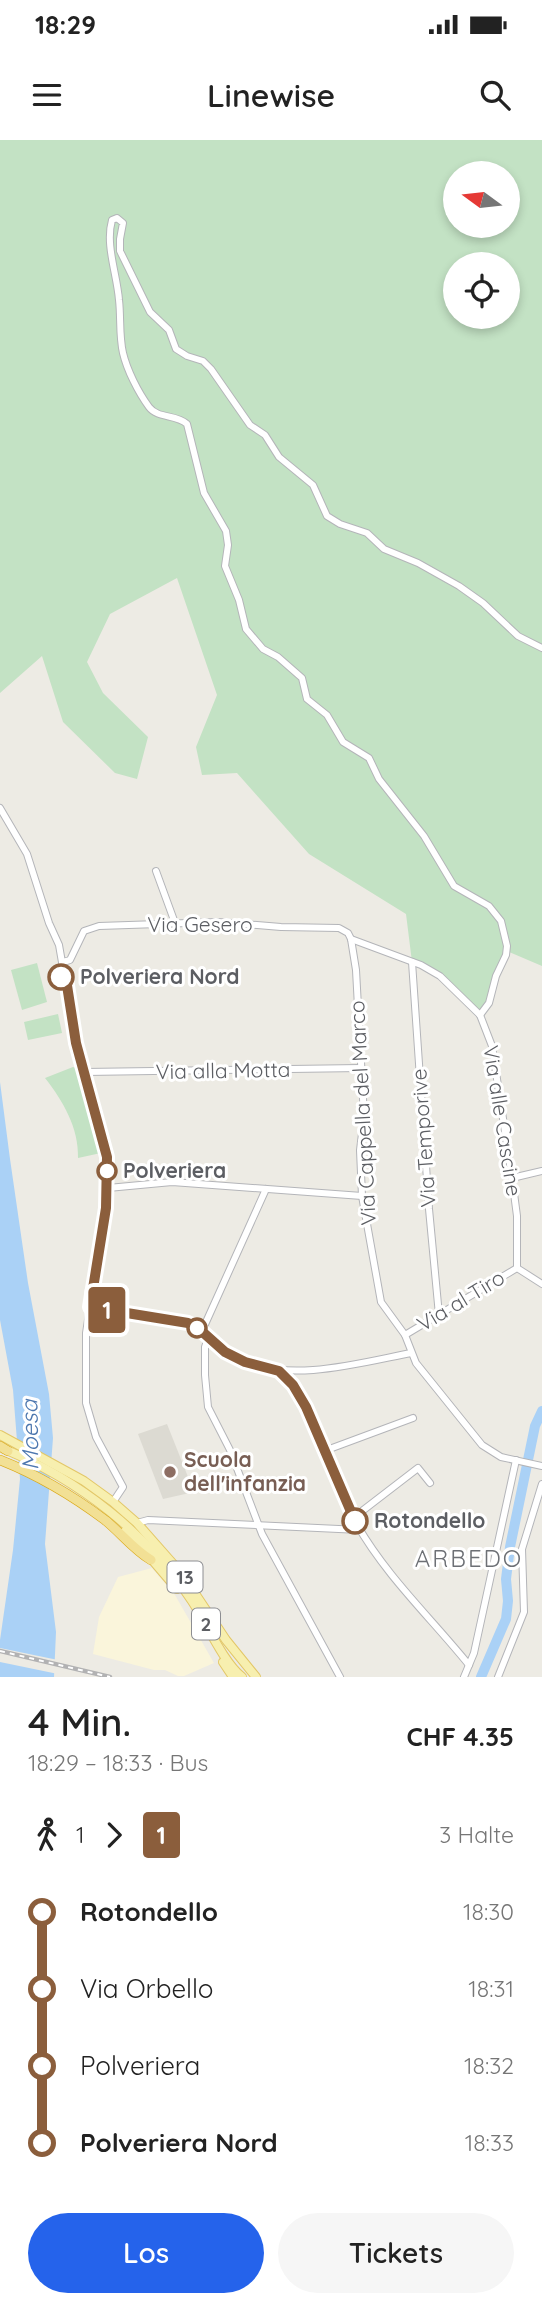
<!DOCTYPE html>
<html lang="de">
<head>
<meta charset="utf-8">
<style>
	:root { --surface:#fff; --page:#f6f6f6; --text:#222; --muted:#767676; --accent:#2563eb }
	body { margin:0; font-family:Quicksand,sans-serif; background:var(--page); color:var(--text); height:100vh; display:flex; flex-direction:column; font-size:26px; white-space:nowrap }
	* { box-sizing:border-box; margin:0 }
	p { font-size:23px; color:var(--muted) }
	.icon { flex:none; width:38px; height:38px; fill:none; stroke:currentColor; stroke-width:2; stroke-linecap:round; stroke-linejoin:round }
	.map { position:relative; height:1537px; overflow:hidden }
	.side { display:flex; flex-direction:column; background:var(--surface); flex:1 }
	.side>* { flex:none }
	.badge { padding:0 14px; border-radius:5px; font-size:24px; line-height:46px }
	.needle { width:46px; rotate:285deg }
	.controls { position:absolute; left:443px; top:21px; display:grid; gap:14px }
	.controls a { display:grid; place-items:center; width:77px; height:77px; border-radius:50%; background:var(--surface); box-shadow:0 4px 10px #0003; font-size:35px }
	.map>.badge { position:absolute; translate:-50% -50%; box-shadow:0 0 0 4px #fff }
	.legs { display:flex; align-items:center; gap:10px; height:77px; padding:0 28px; font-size:23px }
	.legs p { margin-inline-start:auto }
	.headline { display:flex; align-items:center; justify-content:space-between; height:119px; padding:0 28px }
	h1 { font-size:38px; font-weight:600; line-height:52px }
	.cta { display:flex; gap:14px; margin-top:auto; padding:14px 28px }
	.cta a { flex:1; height:80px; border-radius:42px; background:var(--accent); color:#fff; font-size:28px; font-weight:600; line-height:80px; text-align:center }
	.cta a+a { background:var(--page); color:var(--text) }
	ul { padding:0 28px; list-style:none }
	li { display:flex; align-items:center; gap:24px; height:77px; font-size:26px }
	li i { display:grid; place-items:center; width:10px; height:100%; margin:0 9px; background:currentColor }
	li i::after { content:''; width:18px; height:18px; margin:-9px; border:5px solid; border-radius:50%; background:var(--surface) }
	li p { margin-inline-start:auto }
	li:first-child i { background:linear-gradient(#0000 50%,currentColor 0) }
	li:last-child i { background:linear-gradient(currentColor 50%,#0000 0) }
	.status { display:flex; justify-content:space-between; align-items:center; height:49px; padding:0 35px; background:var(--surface); direction:ltr }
	.status svg { height:19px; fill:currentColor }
	header { display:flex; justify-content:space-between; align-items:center; height:91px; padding:0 28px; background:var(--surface); font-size:32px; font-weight:600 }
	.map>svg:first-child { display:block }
	.commercial { fill:#faf5db }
	.education { fill:#dcdad2 }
	.green { fill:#c3e2c4; fill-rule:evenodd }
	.water { fill:#aad1f6 }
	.pier { fill:#edebe4 }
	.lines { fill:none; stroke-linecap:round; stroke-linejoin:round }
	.river { stroke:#aad1f6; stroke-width:10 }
	.minor-casing { stroke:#b4b5b9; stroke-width:8 }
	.major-casing { stroke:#e3c767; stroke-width:10 }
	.highway-casing { stroke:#daa817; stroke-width:10 }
	.minor { stroke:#fff; stroke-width:6 }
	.major { stroke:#f7efaf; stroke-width:8 }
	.highway { stroke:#f2e095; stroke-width:9 }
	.rail-casing { stroke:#b2b2b3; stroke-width:4.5 }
	.rail { stroke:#fff; stroke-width:2; stroke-dasharray:5; stroke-linecap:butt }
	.line-1-casing { stroke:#fff; stroke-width:16 }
	.line-1 { stroke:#8b5e3c; stroke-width:10 }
	.stop-1-dot { fill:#fff; stroke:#8b5e3c; stroke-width:3.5 }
	.education-dot { fill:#8d6e63; stroke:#fff; stroke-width:2.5 }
	.labels { text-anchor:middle; stroke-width:6; stroke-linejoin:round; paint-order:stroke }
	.shield { fill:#fff; stroke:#8d8e92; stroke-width:2 }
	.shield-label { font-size:19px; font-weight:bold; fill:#5c5e63 }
	.street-label { font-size:21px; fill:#5c5e63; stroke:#fff }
	.stop-label { font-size:21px; font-weight:bold; fill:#5c5e63; stroke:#fff; text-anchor:start }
	.education-label { font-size:21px; font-weight:bold; fill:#785e54; stroke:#fff; text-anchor:start }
	.water-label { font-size:23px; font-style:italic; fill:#4d77af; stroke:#fff }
	.quarter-label { font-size:24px; letter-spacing:2px; fill:#6d7075; stroke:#fff }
</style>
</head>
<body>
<div class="status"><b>18:29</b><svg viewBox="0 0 49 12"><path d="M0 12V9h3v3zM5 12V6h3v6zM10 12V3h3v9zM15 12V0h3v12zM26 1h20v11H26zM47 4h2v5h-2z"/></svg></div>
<header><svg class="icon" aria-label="menu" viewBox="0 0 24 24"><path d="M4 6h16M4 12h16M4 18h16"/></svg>Linewise<svg class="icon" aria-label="search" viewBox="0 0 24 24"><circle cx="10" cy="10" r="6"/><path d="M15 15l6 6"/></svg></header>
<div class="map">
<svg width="542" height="1537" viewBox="0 0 542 1537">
	<rect width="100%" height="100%" fill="#edebe4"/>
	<path class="commercial" d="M152 1428 175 1455 214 1523 184 1536H178L165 1530H154L93 1514 99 1477 118 1437Z"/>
	<path class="education" d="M167 1284 194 1352 163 1359 138 1294Z"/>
	<g class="green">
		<path d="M0 0H542V826L507 811 492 855 480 874 440 836 412 822 406 774 309 714 237 633 202 635 196 607 217 555 177 438 110 474 87 522 103 553 148 597 137 639 115 633 63 582 42 516 0 553ZM455 33H508V86H455ZM455 124H508V177H455Z"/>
		<path d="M37 823 47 862 22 870 11 830Z"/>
		<path d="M58 874 62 893 28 900 24 882Z"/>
		<path d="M73 927 79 929 101 1013 78 1018C79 988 63 961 45 938Z"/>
	</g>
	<path class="water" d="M0 942 10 1019 28 1143 49 1254 53 1298 45 1404 56 1492 54 1537H0V1500L13 1410 20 1339 13 1250 0 1180Z"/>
	<path class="pier" d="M0 1508 58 1520V1534L0 1522Z"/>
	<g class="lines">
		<path class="river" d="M481 1537 506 1479 508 1461 506 1439 510 1407 535 1286 542 1271"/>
		<g class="minor-casing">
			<g id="minor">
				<path d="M0 668 27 714 49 783 59 805 76 903 105 1009 108 1048 86 1193V1263L96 1297 123 1347 113 1362"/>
				<path d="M156 731 175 783"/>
				<path d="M351 799 421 825 440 836 480 875 492 906 512 1038 517 1076V1128"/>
				<path d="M63 822 70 820 84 791 99 786 218 782 281 787 339 788 348 793 351 799 356 830 364 977 360 1010 362 1056 381 1162 405 1195 416 1223 482 1305 501 1317 542 1326"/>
				<path d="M412 822 429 1069 439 1175"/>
				<path d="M480 875 489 863 496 836 506 815 507 806 501 781 489 766 454 746 424 696 379 639 369 618 343 602 327 575 307 559 302 538 278 517 263 509 246 489 239 460 225 426 228 405 226 391 204 353 187 284C176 274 158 279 149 267 138 252 127 230 123 213 119 196 121 177 119 160 117 134 105 105 112 80L117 78 123 83 120 99V111L150 172 169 190 176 209 187 216 203 221 211 229 250 285 265 295 279 317 313 345 327 376 340 384 367 393 384 409 418 423 459 446 483 463 518 496 542 508"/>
				<path d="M85 932 361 928"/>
				<path d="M512 1038 542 1031"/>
				<path d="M108 1048 172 1042 362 1056"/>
				<path d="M517 1128 542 1144"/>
				<path d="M90 1167 188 1183C199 1187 205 1196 213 1203 222 1210 231 1215 241 1220 290 1243 360 1223 411 1213"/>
				<path d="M202 1191 266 1049"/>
				<path d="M405 1195 517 1128"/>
				<path d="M208 1198 205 1207V1235L208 1267 230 1310 262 1394 340 1537"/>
				<path d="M279 1231C320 1273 327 1334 356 1383 386 1436 431 1478 469 1525"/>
				<path d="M324 1311 413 1278"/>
				<path d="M353 1378 418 1328 430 1343"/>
				<path d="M137 1383 148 1380 360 1390"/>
				<path d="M464 1537 474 1513 516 1320"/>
				<path d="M498 1537 524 1472 522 1409 542 1344"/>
			</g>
		</g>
		<g class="major-casing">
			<g id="major">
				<path d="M0 1295 84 1341 113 1362 137 1383 182 1434 226 1500 256 1537"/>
				<path d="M4 1309C79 1340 147 1393 192 1461 206 1482 223 1522 242 1537"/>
				<path d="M124 1392 148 1415 177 1449"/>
				<path d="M223 1522 233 1537"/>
			</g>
		</g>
		<g class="highway-casing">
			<g id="highway">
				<path d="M0 1306 8 1311"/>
				<path d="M0 1320C38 1335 73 1356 105 1380 121 1393 134 1410 151 1420"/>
			</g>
		</g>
		<use href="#minor" class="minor"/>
		<use href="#major" class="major"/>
		<use href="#highway" class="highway"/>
		<g class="rail-casing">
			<path id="rail" d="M0 1511 110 1537"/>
		</g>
		<use href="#rail" class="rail"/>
	</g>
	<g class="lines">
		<g class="line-1-casing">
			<path id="line-1" d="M61 837 66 839 76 903 107 1017 106 1068 90 1167 188 1183 197 1187 225 1212 245 1222 279 1231 293 1245 306 1267 355 1381"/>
		</g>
		<use href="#line-1" class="line-1"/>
	</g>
	<g class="stop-1-dot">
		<circle cx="61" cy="837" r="12"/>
		<circle cx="107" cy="1031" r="9"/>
		<circle cx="197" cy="1188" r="9"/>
		<circle cx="355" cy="1381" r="12"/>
	</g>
	<circle class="education-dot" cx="170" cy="1332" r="7"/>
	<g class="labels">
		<g class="shield">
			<rect x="167.5" y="1421.5" width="35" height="31" rx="5"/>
			<rect x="192" y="1468.5" width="28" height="31" rx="5"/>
		</g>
		<g class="shield-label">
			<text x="185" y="1444">13</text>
			<text x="206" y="1491">2</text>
		</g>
		<g class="street-label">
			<text x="200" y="792">Via Gesero</text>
			<text transform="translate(223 931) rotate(-1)" y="7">Via alla Motta</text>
			<text transform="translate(363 973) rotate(-93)" y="7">Via Cappella del Marco</text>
			<text transform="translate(502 981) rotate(81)" y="7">Via alle Cascine</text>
			<text transform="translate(424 998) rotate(-94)" y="7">Via Temporive</text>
			<text transform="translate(461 1161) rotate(-31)" y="7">Via al Tiro</text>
		</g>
		<g class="stop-label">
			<text x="80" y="844">Polveriera Nord</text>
			<text x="123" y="1038">Polveriera</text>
			<text x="374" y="1388">Rotondello</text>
		</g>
		<g class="education-label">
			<text x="184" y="1327">Scuola<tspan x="184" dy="24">dell'infanzia</tspan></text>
		</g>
		<g class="water-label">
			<text transform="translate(30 1295) rotate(-91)" y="8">Moesa</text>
		</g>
		<g class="quarter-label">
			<text x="469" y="1427">ARBEDO</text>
		</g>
	</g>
</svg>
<div class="controls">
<a><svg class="needle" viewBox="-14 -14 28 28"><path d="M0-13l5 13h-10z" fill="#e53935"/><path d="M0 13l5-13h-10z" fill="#767676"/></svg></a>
<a><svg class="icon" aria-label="locate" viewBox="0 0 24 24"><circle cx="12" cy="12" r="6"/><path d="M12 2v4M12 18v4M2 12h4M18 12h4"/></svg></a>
</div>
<b class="badge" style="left:107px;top:1170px;background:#8b5e3c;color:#fff">1</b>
</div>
<section class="side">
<div class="headline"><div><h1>4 Min.</h1><p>18:29 – 18:33 · Bus</p></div><b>CHF 4.35</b></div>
<div class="legs"><svg class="icon" aria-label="walk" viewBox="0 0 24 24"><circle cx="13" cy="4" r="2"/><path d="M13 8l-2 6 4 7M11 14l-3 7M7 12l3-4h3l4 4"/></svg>1<svg class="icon" aria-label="forward" viewBox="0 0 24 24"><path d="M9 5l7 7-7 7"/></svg><b class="badge" style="background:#8b5e3c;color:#fff">1</b><p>3 Halte</p></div>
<ul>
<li><i style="color:#8b5e3c"></i><b>Rotondello</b><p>18:30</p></li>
<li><i style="color:#8b5e3c"></i><span>Via Orbello</span><p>18:31</p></li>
<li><i style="color:#8b5e3c"></i><span>Polveriera</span><p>18:32</p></li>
<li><i style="color:#8b5e3c"></i><b>Polveriera Nord</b><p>18:33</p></li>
</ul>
<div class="cta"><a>Los</a><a>Tickets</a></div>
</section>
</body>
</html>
